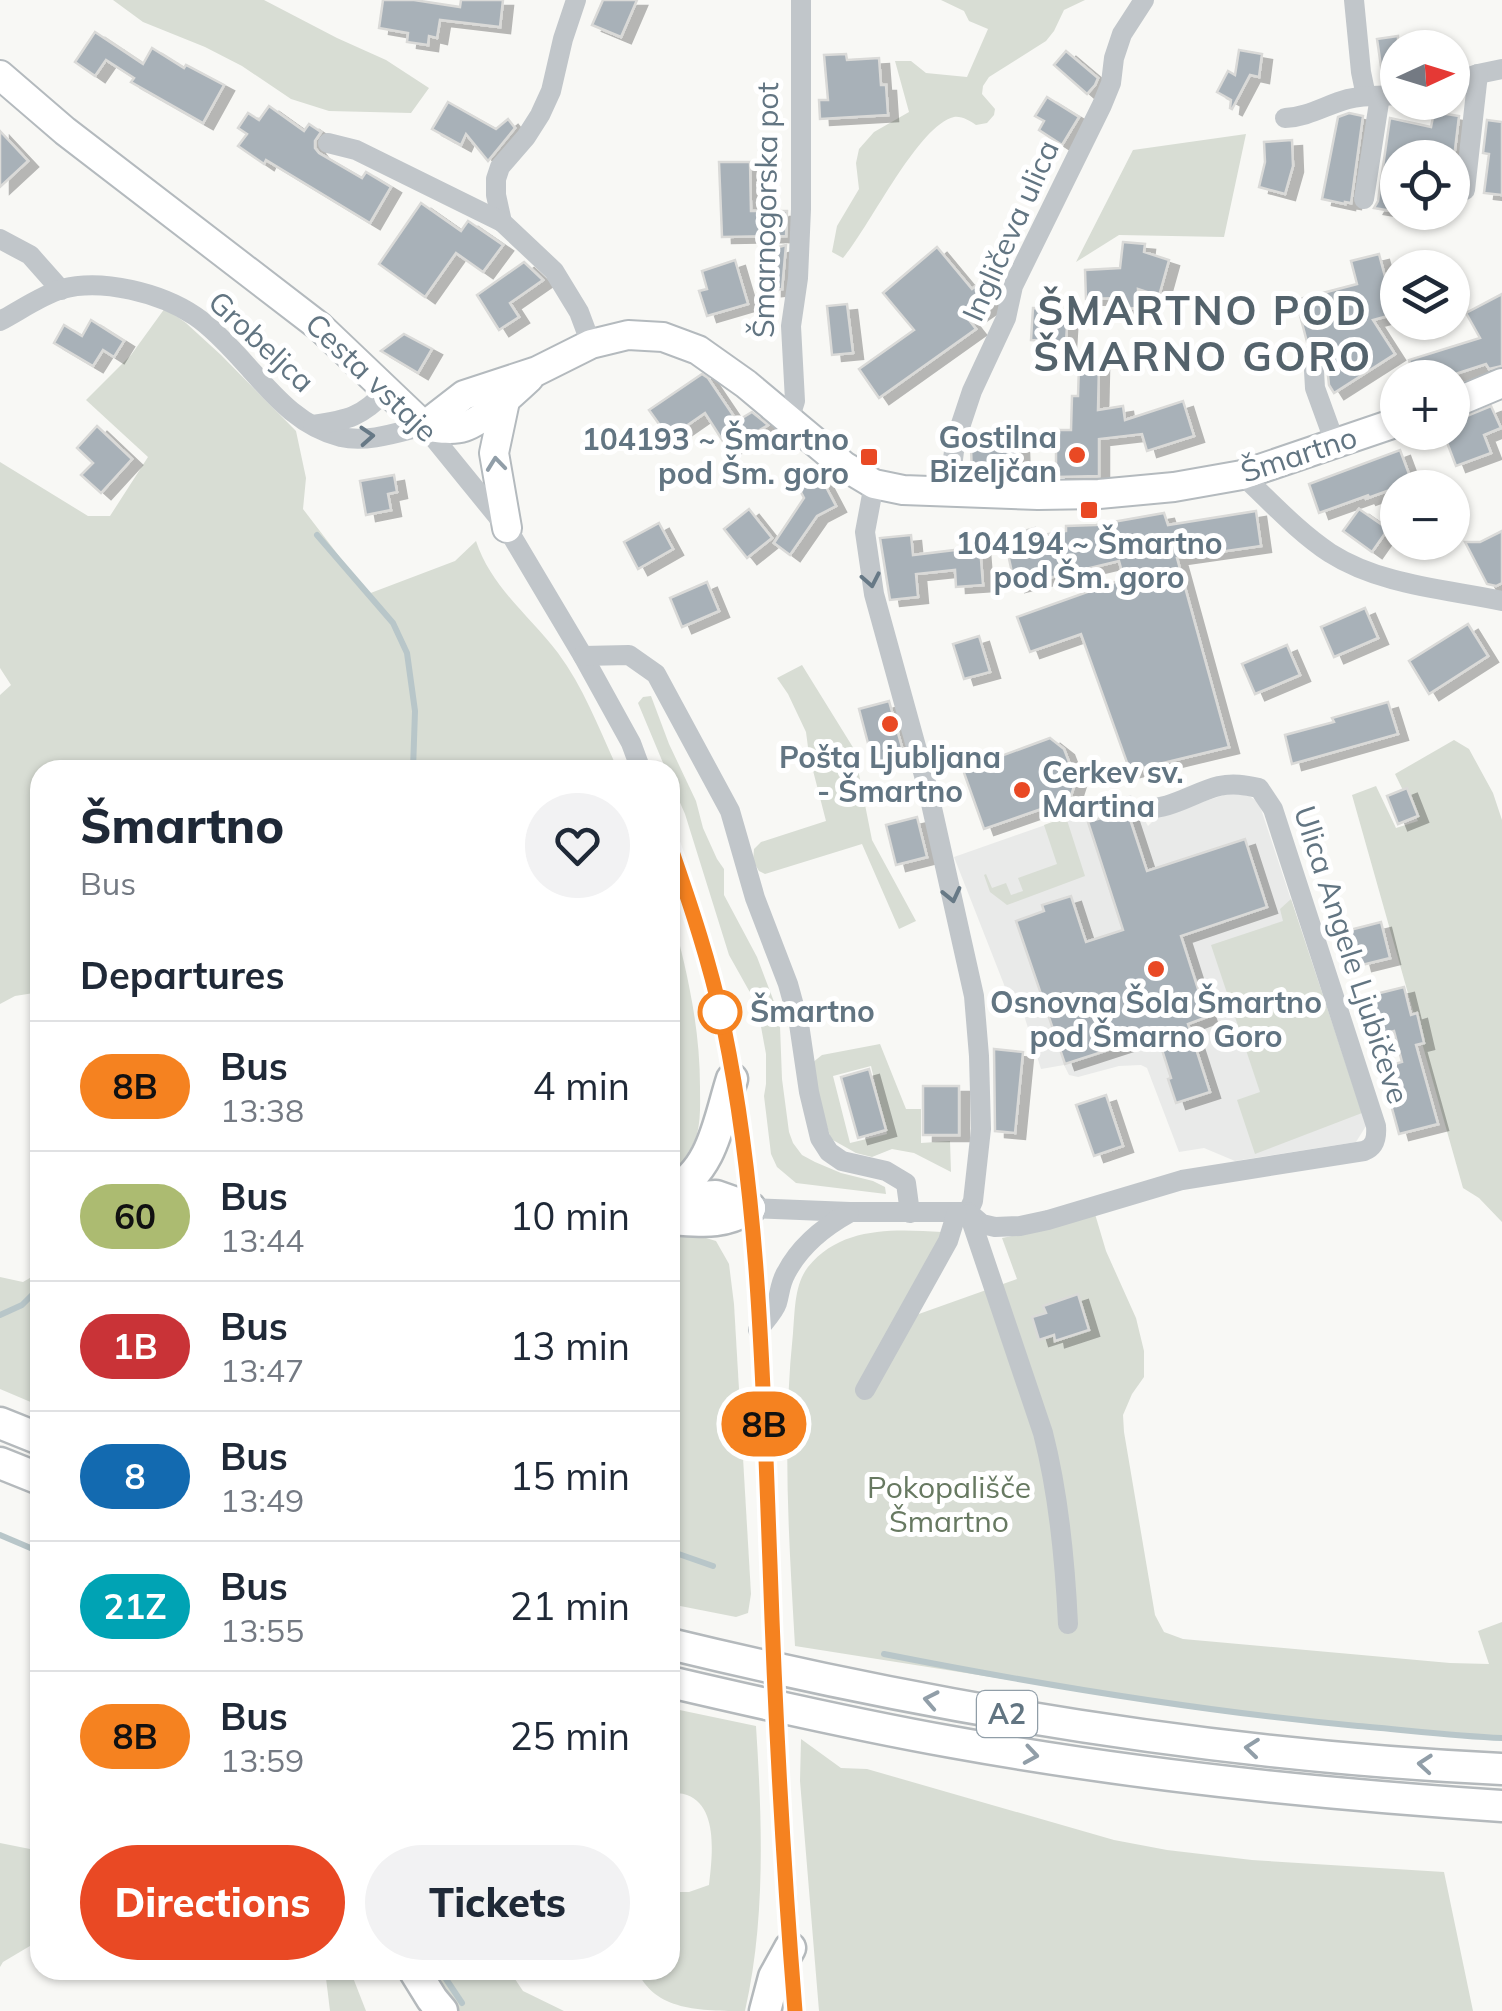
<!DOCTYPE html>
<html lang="en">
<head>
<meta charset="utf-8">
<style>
	:root { --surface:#fff; --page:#f2f2f3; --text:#1f2937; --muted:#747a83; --line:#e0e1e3; --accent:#e94924 }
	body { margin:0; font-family:Mulish,sans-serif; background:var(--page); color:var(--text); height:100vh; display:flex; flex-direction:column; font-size:38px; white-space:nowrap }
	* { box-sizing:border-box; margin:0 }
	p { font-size:32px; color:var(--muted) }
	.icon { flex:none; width:55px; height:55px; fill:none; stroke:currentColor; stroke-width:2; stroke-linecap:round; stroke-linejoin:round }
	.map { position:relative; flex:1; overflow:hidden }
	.side { position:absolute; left:30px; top:760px; width:650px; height:1220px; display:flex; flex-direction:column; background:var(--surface); border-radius:30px; box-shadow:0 2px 8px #0004 }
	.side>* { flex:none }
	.badge { padding:0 20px; border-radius:32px; font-size:35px; line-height:65px }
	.needle { width:65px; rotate:86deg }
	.controls { position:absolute; left:1380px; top:30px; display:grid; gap:20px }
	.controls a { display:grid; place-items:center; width:90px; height:90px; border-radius:50%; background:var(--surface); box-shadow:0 2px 8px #0004; font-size:50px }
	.map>.badge { position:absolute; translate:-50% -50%; box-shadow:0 0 0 5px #fff }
	h2 { padding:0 50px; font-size:38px; line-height:90px }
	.round { display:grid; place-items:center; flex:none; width:105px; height:105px; border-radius:52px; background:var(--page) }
	.head { display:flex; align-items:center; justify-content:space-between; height:170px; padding:0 50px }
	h1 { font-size:48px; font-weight:800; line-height:75px }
	.primary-button { display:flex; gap:20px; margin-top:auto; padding:20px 50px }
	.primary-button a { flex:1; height:115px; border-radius:60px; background:var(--accent); color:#fff; font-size:40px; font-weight:800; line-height:115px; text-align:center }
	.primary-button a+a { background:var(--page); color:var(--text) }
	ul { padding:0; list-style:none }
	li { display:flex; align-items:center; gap:30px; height:130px; padding:0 50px; border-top:2px solid var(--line) }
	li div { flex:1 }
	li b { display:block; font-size:38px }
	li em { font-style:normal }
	li .badge { min-width:110px; font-weight:700; text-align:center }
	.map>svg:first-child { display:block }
	.built { fill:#e9eae9 }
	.green { fill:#d8ddd4; fill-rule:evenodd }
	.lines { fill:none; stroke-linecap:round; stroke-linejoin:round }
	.stream { stroke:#b8c6c9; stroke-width:6 }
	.building { fill:#a8b1b8; stroke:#dadad8; stroke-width:2.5; filter:url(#shadow) }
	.major-casing { stroke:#b4babe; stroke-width:32 }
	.highway-casing { stroke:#b4b9bc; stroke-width:35 }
	.minor { stroke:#c1c6ca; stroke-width:20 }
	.major { stroke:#fff; stroke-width:28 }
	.highway { stroke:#fff; stroke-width:30 }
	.minor-bridge { stroke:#c1c6ca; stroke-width:20 }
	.oneway { stroke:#677986 }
	.oneway2 { stroke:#919ea8 }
	.line-casing { stroke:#fff; stroke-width:22 }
	.line { stroke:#f58220; stroke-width:15 }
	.poi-dot { fill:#e94924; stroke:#fff; stroke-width:4 }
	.stop-dot { fill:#fff; stroke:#f58220; stroke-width:5 }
	.labels { text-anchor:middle; stroke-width:10; stroke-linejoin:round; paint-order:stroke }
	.shield { fill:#fff; stroke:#919ea8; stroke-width:2.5 }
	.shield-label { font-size:28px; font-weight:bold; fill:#627582 }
	.street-label { font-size:30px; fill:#627582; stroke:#fff }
	.poi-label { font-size:30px; font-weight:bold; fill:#627582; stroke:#fff }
	.stop-label { font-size:30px; font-weight:bold; fill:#627582; stroke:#fff; text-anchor:start }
	.park-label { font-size:30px; fill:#677961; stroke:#fff }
	.district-label { font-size:40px; font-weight:bold; letter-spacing:2.5px; fill:#54636c; stroke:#fff }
</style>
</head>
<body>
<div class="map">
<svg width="1502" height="2011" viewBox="0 0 1502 2011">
	<defs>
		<filter id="shadow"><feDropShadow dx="10" dy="6" stdDeviation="0" flood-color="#0004"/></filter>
	</defs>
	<rect width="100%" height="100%" fill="#f8f8f5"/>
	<path class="built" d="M1233 792H1244L1259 803 1366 1126 1356 1142 1235 1161 1204 1148 1179 1152 1147 1068 1141 1065 1119 1066 1078 1077 1069 1075 1064 1065 1041 1069 1022 1009 1014 1010 954 857 1131 795 1148 826 1157 817Z"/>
	<g class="green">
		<path d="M113 0H264L337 38 386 60 429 88 411 113 329 111 291 99 242 66 205 47 143 22Z"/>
		<path d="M941 0H1085L1064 10 1054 31 1046 41 989 77 983 86 982 94 995 109 994 115 987 123 976 125C970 121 962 116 954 117 918 125 869 228 843 258L832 252 837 226 859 189 856 163 859 149 874 132 909 112 895 61H911L926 73 967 77 988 29 969 21 964 11Z"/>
		<path d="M1246 134 1224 237 1119 235 1076 262 1133 150Z"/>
		<path d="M165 308 186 323 221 355 296 431 306 478 303 509 368 594 455 561 476 541C491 587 530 616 558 653 584 688 600 731 618 770H40V992L15 996 0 1004V695L11 685 0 668V462L88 516H110L148 457 86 400 131 355Z"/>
		<path d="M802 665 854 749 872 840 916 921 899 929 862 844 765 874 759 871 753 861 754 849 761 842 826 821 809 755 806 732 788 694 777 678Z"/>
		<path d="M651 696 669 744 696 801 703 828 717 859 724 869V895L757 957 776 1007 780 1026 782 1079 789 1132 793 1143 802 1155 815 1162 841 1173 873 1181 885 1187 886 1194 796 1183 777 1167 771 1154 764 1096 766 1084V1054L757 1005 729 955 685 814 670 780V770H666L638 703 643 697Z"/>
		<path d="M1454 740 1469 749 1493 793 1502 820V1222L1479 1198 1463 1188 1352 795 1376 786 1396 828 1418 821 1395 774Z"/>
		<path d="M1066 817 1085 876 1007 905 990 892 984 875 986 874 992 888 1006 883 1011 895 1023 891 1018 878 1057 864 1044 825Z"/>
		<path d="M1291 899 1362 1113 1255 1154 1237 1100 1260 1092 1211 945 1283 921 1280 909Z"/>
		<path d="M670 907C686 967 700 1024 700 1087 700 1102 701 1119 697 1134 694 1144 688 1153 682 1162L687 1168 670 1182Z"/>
		<path d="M880 1044 906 1109H921V1143L950 1141 951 1172 914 1153 892 1149 872 1157 856 1153 831 1139 820 1105 812 1063 822 1055ZM871 1066 887 1134 850 1143 833 1076Z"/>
		<path d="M1095 1214 1106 1251 1136 1318 1144 1351V1377L1132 1394 1123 1415 1124 1432 1155 1615 1164 1632 1183 1639 1450 1663 1489 1664 1478 1631 1502 1622V1736L1401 1729 1199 1710 795 1646C789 1542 782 1437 793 1333 795 1312 794 1285 808 1267 841 1226 894 1229 942 1232L916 1315 1017 1279 1002 1238 1036 1231Z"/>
		<path d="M670 1227 716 1241 729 1264 734 1304 751 1594 748 1613 736 1617 670 1604Z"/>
		<path d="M40 1272V1406L0 1389V1277L23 1282Z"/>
		<path d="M670 1708 756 1726C762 1819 766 1919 745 2011 701 2011 654 2011 637 1970H670V1892H689L709 1885C712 1858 719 1807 687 1795 681 1793 676 1793 670 1792Z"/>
		<path d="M801 1739 841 1768 867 1769 1114 1840 1167 1850 1252 1860 1444 1872 1473 2011H819L800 1781Z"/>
		<path d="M0 1843 40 1851V1940L3 1962 0 1967Z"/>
		<path d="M325 1970H350L366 2011H330Z"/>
		<path d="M425 1970H509L523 1991 564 2011H455Z"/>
	</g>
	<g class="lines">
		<g class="stream">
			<path d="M317 535 393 623 407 653 415 711 413 770"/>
			<path d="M0 1315 22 1305 40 1287"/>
			<path d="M0 1535 40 1552"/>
			<path d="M670 1551 713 1566"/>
			<path d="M884 1654C1041 1685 1198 1711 1358 1726 1406 1730 1454 1736 1502 1738"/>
			<path d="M440 1970 462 2003"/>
		</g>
	</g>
	<g class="building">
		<path d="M383 0H414L460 7 461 0H503L500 27 440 20 437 38 429 36 428 45 407 42 408 33 379 28Z"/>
		<path d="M603 0H637L621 37 592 25Z"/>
		<path d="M95 32 143 64 152 48 184 68 186 65 224 85 203 123 131 82 134 78 106 60 95 76 75 62Z"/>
		<path d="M1398 36V78L1383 80 1377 39Z"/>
		<path d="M1239 50 1262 54 1259 77 1250 75 1232 109 1230 108 1231 100 1217 92 1228 71 1235 75Z"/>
		<path d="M1066 51 1098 78 1095 85 1087 94 1054 65Z"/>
		<path d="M846 54 847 60 879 58 881 85H886L888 115 820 119 819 100H828L824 55Z"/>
		<path d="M1047 97 1079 117 1062 145 1039 130 1044 121 1035 116Z"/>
		<path d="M448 102 496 129 508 119 515 128 488 161 466 134 461 145 432 129Z"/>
		<path d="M269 106 304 131 309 124 321 132 315 141V148L319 153 362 178 366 172 391 187 370 223 266 160 264 164 238 146 247 134 238 128 248 113 259 120Z"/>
		<path d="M1434 112 1459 116 1454 158H1432L1402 153 1401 158H1398V184L1392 211 1374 208 1378 201 1390 118 1431 127Z"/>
		<path d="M1349 113 1363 116 1351 203 1345 202V204L1322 199 1338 117Z"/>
		<path d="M1487 120 1502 122V195L1484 193 1489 154 1483 153Z"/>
		<path d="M0 131 28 161 0 187Z"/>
		<path d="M1292 140 1293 166 1285 194 1259 187 1265 162 1264 142Z"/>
		<path d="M719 162H750L751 211H787L786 236 722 237Z"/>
		<path d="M421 203 461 231 468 221 503 245 483 272 456 253 425 297 379 264Z"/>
		<path d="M1123 242 1145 244 1144 252 1169 260 1159 296 1138 289 1139 308 1118 309V298L1086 299 1085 270 1120 268Z"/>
		<path d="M786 245 782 289 772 290V249Z"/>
		<path d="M937 247 972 289 981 282 995 302 969 320 976 329 879 398 859 369 914 330 883 293Z"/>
		<path d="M1379 254 1395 314 1373 320 1395 354 1334 393 1329 385 1325 347 1318 341 1307 342 1296 300 1357 284 1351 261Z"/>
		<path d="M735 260 748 304 707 316 699 291 707 289 702 271Z"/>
		<path d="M524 262 543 280 510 303 519 317 499 330 477 295Z"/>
		<path d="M1502 294V366L1489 369 1486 364 1443 378H1414L1409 360 1480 338 1466 313Z"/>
		<path d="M847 304 853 353 832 355 827 306Z"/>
		<path d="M1033 308 1068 310 1066 342 1031 340Z"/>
		<path d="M91 320 124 341 114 357 103 350 93 366 54 343 64 325 82 336Z"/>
		<path d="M404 334 432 349 418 373 381 351Z"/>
		<path d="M1079 365H1099L1098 410 1123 406 1125 420 1183 401 1194 436 1147 451 1142 434 1099 439V476L1056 477V430H1071L1072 396H1078Z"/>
		<path d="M702 374 708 378 737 421 752 412 768 425 728 449 705 413 669 438 649 410Z"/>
		<path d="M1491 406 1501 428 1484 435 1491 453 1456 466 1443 432H1452V422Z"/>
		<path d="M97 426 132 459 101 493 81 475 93 463 77 448Z"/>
		<path d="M1019 446 1020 477 990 476 989 472 972 475 971 448Z"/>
		<path d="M1400 450 1412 482 1365 499 1369 495 1319 513 1309 484Z"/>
		<path d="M815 466 836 506 817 516 790 555 774 543 804 498 793 477Z"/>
		<path d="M394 475 397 492 388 494 391 510 366 515 360 481Z"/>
		<path d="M749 509 772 538 747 558 724 529Z"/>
		<path d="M1359 509 1388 529 1372 552 1343 531Z"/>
		<path d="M1256 511 1261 546 1177 558 1229 747 1130 771 1081 634 1030 652 1017 617 1124 579 1119 561 1015 586 1004 536 1035 528 1037 536 1066 531V526L1096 525 1164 513 1168 525Z"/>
		<path d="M659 523 673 549 638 569 624 542Z"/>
		<path d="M1502 531V583L1496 586 1487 584 1465 542H1480Z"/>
		<path d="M911 535 913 555 980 547 983 585 956 587 955 570 916 574 918 597 890 600 880 538Z"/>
		<path d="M707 582 719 611 682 627 670 598Z"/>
		<path d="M1365 608 1378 638 1334 657 1321 627Z"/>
		<path d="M1468 624 1488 656 1429 694 1409 661Z"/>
		<path d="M979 636 990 672 964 679 953 644Z"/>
		<path d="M1287 645 1300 675 1255 694 1242 664Z"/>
		<path d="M889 701 905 758 874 766 859 709Z"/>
		<path d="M1388 702 1398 734 1292 764 1285 735 1334 722 1332 718Z"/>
		<path d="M1050 738 1064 749 1076 780 1070 799 984 829 963 770Z"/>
		<path d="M1407 788 1418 816 1398 824 1387 796Z"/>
		<path d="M1127 810 1147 871 1245 839 1267 907 1181 936 1207 1017 1188 1024 1210 1092 1176 1103 1168 1079 1171 1078 1157 1034 1065 1064 1016 921 1044 911 1042 905 1071 896 1086 942 1123 930 1088 822Z"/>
		<path d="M917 817 927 857 896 865 886 825Z"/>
		<path d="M1381 922 1390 958 1362 965 1359 953 1352 955 1346 931Z"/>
		<path d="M1404 987 1411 1015 1417 1013 1424 1043 1416 1045 1438 1124 1399 1134 1381 1068 1402 1062 1394 1031 1382 1034 1372 995Z"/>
		<path d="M994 1049 1023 1052 1015 1133 995 1131Z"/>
		<path d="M869 1069 886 1130 858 1138 841 1077Z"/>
		<rect x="923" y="1086" width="36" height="49"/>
		<path d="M1106 1095 1123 1146 1094 1156 1076 1105Z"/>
		<path d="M1078 1294 1089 1330 1055 1341 1054 1335 1039 1340 1032 1317 1046 1313 1043 1306Z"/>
	</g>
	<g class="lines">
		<g class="major-casing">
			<g id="major">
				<path d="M0 75 65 131 320 327 424 426"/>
				<path d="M505 401 494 453 507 528"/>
				<path d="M1452 404 1502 383"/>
				<path d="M424 426 464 395 537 371 591 344 628 335 663 337 698 350 746 384 844 466 874 484 903 490 1038 495 1099 494 1174 487 1242 475 1398 422"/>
				<path d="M424 426C437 428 452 431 464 427 484 420 513 393 529 378"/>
			</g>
		</g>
		<g class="highway-casing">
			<g id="highway">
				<path d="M670 1192C713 1172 719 1119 732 1079"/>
				<path d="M670 1199 716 1196 750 1208"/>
				<path d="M670 1219C702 1221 721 1225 750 1208"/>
				<path d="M0 1423 40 1439"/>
				<path d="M0 1463 40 1479"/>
				<path d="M670 1644C942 1710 1222 1756 1502 1769"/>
				<path d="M670 1682C764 1704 857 1725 952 1742 1134 1775 1318 1794 1502 1806"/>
				<path d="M414 1970 432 1999 442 2011"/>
				<path d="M765 2011 774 1977 790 1948"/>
			</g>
		</g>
		<g class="minor">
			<path d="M576 0 563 39 551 91 540 115 526 137 500 167 496 179V195L502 222 554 271 579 312 591 344"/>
			<path d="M1354 0 1361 72 1366 96"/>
			<path d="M1452 83 1478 74 1502 69"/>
			<path d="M1285 118C1308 117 1326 105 1348 99 1364 95 1381 96 1398 95"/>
			<path d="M328 143 356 150 502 222"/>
			<path d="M1465 190 1478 74"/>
			<path d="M1364 199 1380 96"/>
			<path d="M0 239 30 255 61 290"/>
			<path d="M0 321C19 311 42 295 62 289 102 278 161 293 195 316 213 328 235 352 250 369 276 398 301 427 341 437 368 443 399 432 424 426L507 528 583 656 631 743 641 770"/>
			<path d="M1313 354 1315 388 1335 443"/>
			<path d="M789 420 795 401 791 326 798 278 801 209V0"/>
			<path d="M313 425C348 420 362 417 387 390"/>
			<path d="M1242 475C1270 501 1298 532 1330 553 1380 585 1445 589 1502 601"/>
			<path d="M874 484 865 532 874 594 928 790 974 996 979 1056 981 1129 973 1201 968 1212"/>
			<path d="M949 492 954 451 960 427 972 391 1006 318 1013 286 1102 105 1111 83 1114 58 1122 34 1144 0"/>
			<path d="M583 656 629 655 656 674 730 811 755 898 788 984 799 1024 809 1092 820 1138 829 1152 842 1161 886 1171 906 1183 910 1213"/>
			<path d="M670 846C691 906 711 967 724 1029 762 1214 764 1410 771 1598"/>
			<path d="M750 1208 850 1212H968"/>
			<path d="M968 1212 982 1224 995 1227 1020 1226 1048 1220 1182 1180 1364 1151C1375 1147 1377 1138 1376 1126L1273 809 1259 788C1245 785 1233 783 1219 786 1194 792 1169 811 1142 808"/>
			<path d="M969 1214 1043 1433C1059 1495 1065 1560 1068 1624"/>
			<path d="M758 1330C764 1322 774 1312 777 1303 780 1293 780 1283 786 1273 800 1246 822 1228 849 1213"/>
			<path d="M865 1390 948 1241 957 1212"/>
			<path d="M779 1777 795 2011"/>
		</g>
		<use href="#major" class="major"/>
		<use href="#highway" class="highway"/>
		<path class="minor-bridge" d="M771 1598 779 1777"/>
	</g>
	<defs><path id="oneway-chevron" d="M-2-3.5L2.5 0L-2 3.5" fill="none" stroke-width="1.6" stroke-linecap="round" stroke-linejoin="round" transform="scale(2.5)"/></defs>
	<g class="oneway">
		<use href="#oneway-chevron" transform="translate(367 436) rotate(-4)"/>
		<use href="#oneway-chevron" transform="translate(871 580) rotate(79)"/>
		<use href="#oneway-chevron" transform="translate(952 895) rotate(77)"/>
	</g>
	<g class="oneway2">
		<use href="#oneway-chevron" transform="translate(496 464) rotate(-96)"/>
		<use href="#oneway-chevron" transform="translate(931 1700) rotate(-169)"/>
		<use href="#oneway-chevron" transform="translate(1252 1748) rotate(-174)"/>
		<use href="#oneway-chevron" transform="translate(1031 1755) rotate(9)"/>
		<use href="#oneway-chevron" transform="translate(1425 1764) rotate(-175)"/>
	</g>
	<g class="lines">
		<g class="line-casing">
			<path id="line" d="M670 846C691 906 711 966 724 1028 760 1202 763 1387 770 1564 775 1713 783 1862 795 2011"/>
		</g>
		<use href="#line" class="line"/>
	</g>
	<g class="poi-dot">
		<circle cx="1077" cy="455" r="10"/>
		<rect x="859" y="447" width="20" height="20" rx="5"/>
		<rect x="1079" y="500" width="20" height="20" rx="5"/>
		<circle cx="890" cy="724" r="10"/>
		<circle cx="1022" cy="790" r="10"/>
		<circle cx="1156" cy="969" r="10"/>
	</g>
	<circle class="stop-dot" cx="720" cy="1012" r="20"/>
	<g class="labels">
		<rect class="shield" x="977" y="1691" width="60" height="46" rx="8"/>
		<g class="shield-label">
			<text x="1007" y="1724">A2</text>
		</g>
		<g class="street-label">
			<text transform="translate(766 210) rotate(-89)" y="10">Šmarnogorska pot</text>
			<text transform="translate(1011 231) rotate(-66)" y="10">Ingličeva ulica</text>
			<text transform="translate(261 342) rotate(43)" y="10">Grobeljca</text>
			<text transform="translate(371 378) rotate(44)" y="10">Cesta vstaje</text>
			<text transform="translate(1299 455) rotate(-18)" y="10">Šmartno</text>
			<text transform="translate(1351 955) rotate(72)" y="10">Ulica Angele Ljubičeve</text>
		</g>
		<g class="poi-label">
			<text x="1057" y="448" text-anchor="end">Gostilna<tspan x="1057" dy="34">Bizeljčan</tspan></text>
			<text x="849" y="450" text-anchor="end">104193 ~ Šmartno<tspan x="849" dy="34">pod Šm. goro</tspan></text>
			<text x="1089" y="554">104194 ~ Šmartno<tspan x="1089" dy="34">pod Šm. goro</tspan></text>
			<text x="890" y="768">Pošta Ljubljana<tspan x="890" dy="34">- Šmartno</tspan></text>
			<text x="1042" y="783" text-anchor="start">Cerkev sv.<tspan x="1042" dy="34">Martina</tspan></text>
			<text x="1156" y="1013">Osnovna Šola Šmartno<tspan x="1156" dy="34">pod Šmarno Goro</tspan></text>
		</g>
		<g class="stop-label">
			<text x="750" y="1022">Šmartno</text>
		</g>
		<g class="park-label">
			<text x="949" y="1498">Pokopališče<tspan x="949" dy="34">Šmartno</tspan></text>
		</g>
		<g class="district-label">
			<text x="1203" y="325">ŠMARTNO POD<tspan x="1203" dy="46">ŠMARNO GORO</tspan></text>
		</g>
	</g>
</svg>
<div class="controls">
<a><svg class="needle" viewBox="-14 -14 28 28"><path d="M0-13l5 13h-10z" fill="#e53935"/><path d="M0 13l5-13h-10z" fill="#747a83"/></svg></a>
<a><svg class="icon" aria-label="locate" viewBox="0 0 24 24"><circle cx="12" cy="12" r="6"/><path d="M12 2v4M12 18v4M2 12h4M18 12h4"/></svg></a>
<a><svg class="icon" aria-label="layers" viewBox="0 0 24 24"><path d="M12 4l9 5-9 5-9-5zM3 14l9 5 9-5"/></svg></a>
<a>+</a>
<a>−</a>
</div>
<b class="badge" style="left:764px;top:1424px;background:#f58220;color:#111">8B</b>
<section class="side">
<div class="head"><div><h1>Šmartno</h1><p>Bus</p></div><a class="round"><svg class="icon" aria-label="heart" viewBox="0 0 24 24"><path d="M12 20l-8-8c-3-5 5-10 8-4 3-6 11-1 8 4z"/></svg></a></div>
<h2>Departures</h2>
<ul>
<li><span class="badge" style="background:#f58220;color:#111">8B</span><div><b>Bus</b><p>13:38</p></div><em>4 min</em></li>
<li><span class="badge" style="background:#acbb71;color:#111">60</span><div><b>Bus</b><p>13:44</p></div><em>10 min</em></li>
<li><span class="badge" style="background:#c93337;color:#fff">1B</span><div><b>Bus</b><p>13:47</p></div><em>13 min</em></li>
<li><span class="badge" style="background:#136ab0;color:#fff">8</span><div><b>Bus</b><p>13:49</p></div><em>15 min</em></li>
<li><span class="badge" style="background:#00a3b4;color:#fff">21Z</span><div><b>Bus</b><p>13:55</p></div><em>21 min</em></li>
<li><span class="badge" style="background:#f58220;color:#111">8B</span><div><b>Bus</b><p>13:59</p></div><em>25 min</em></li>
</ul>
<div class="primary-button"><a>Directions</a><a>Tickets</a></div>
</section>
</div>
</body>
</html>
